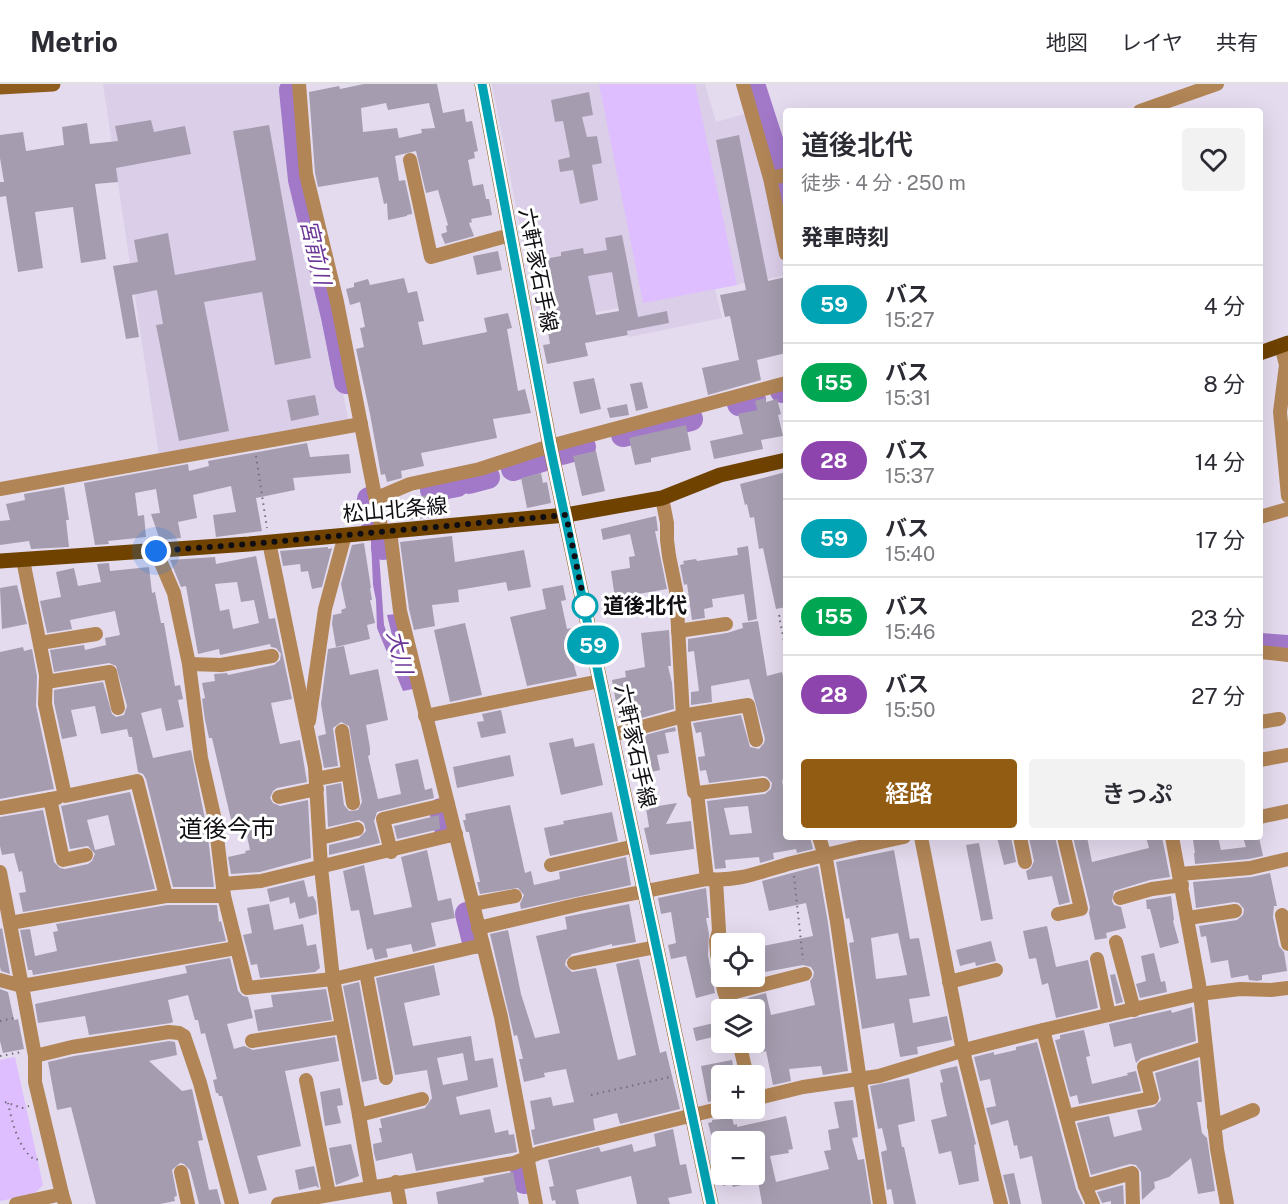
<!DOCTYPE html>
<html lang="ja">
<head>
<meta charset="utf-8">
<style>
	:root { --surface:#fff; --page:#f2f2f3; --text:#2b2b33; --muted:#7c7c81; --line:#e1e1e2; --accent:#925c12 }
	body { margin:0; font-family:"Public Sans","Noto Sans JP",sans-serif; background:var(--page); color:var(--text); height:100vh; display:flex; flex-direction:column; font-size:22px; white-space:nowrap }
	* { box-sizing:border-box; margin:0 }
	p { font-size:20px; color:var(--muted) }
	.icon { flex:none; width:33px; height:33px; fill:none; stroke:currentColor; stroke-width:2; stroke-linecap:round; stroke-linejoin:round }
	.map { position:relative; flex:1; overflow:hidden }
	.side { position:absolute; left:783px; top:24px; width:480px; height:732px; display:flex; flex-direction:column; background:var(--surface); border-radius:6px; box-shadow:0 6px 24px #0002 }
	.side>* { flex:none }
	.badge { padding:0 12px; border-radius:20px; font-size:21px; line-height:39px }
	.buttons { position:absolute; left:711px; top:849px; display:grid; gap:12px }
	.buttons a { display:grid; place-items:center; width:54px; height:54px; border-radius:6px; background:var(--surface); box-shadow:0 6px 24px #0002; font-size:30px }
	.you { position:absolute; width:30px; height:30px; margin:-15px; border:4px solid #fff; border-radius:50%; background:#1a73e8; box-shadow:0 0 0 9px #1a73e833 }
	.map>.badge { position:absolute; translate:-50% -50%; box-shadow:0 0 0 3px #fff }
	h2 { padding:0 18px; font-size:22px; line-height:54px }
	.round { display:grid; place-items:center; flex:none; width:63px; height:63px; border-radius:6px; background:var(--page) }
	.head { display:flex; align-items:center; justify-content:space-between; height:102px; padding:0 18px }
	h1 { font-size:28px; font-weight:600; line-height:45px }
	.button { display:flex; gap:12px; margin-top:auto; padding:12px 18px }
	.button a { flex:1; height:69px; border-radius:6px; background:var(--accent); color:#fff; font-size:24px; font-weight:600; line-height:69px; text-align:center }
	.button a+a { background:var(--page); color:var(--text) }
	ul { padding:0; list-style:none }
	li { display:flex; align-items:center; gap:18px; height:78px; padding:0 18px; border-top:2px solid var(--line) }
	li div { flex:1 }
	li b { display:block; font-size:22px }
	li em { font-style:normal }
	li .badge { min-width:66px; font-weight:700; text-align:center }
	header { display:flex; align-items:center; gap:36px; box-sizing:border-box; height:84px; padding:0 30px; background:var(--surface); border-bottom:2px solid var(--line) }
	header strong { font-size:28px }
	nav { display:flex; gap:33px; margin-inline-start:auto; font-size:21px }
	.map>svg:first-child { display:block }
	.built { fill:#dbcee8 }
	.green { fill:#debeff }
	.water { fill:#a278c9 }
	.lines { fill:none; stroke-linecap:round; stroke-linejoin:round }
	.river { stroke:#a278c9; stroke-width:24 }
	.building { fill:#a59daf; fill-rule:evenodd }
	.path { stroke:#746e7a; stroke-width:2; stroke-dasharray:1.5 4.5; stroke-linecap:butt }
	.street { stroke:#b18556; stroke-width:14 }
	.secondary { stroke:#8e5c1c; stroke-width:15 }
	.primary { stroke:#6f4200; stroke-width:15 }
	.line-casing { stroke:#fff; stroke-width:14 }
	.line { stroke:#00a3b4; stroke-width:9 }
	.walk { stroke:#100d13; stroke-width:6; stroke-dasharray:0 10.8 }
	.stop-dot { fill:#fff; stroke:#00a3b4; stroke-width:3 }
	.labels { text-anchor:middle; stroke-width:6; stroke-linejoin:round; paint-order:stroke }
	.street-label { font-size:21px; fill:#100d13; stroke:#fff }
	.stop-label { font-size:21px; font-weight:bold; fill:#100d13; stroke:#fff; text-anchor:start }
	.water-label { font-size:22px; font-style:italic; fill:#6b3596; stroke:#fff }
	.quarter-label { font-size:24px; fill:#100d13; stroke:#fff }
</style>
</head>
<body>
<header>
<strong>Metrio</strong>
<nav><a>地図</a><a>レイヤ</a><a>共有</a></nav>
</header>
<div class="map">
<svg width="1288" height="1120" viewBox="0 0 1288 1120">
	<rect width="100%" height="100%" fill="#e4dbee"/>
	<g class="built">
		<path d="M103 0H284L349 340 159 372Z"/>
		<path d="M492 0H705L716 38 748 29 786 191 715 205 722 234 629 253 623 223 539 239Z"/>
	</g>
	<g class="green">
		<path d="M599 0H695L737 201 643 219Z"/>
		<path d="M15 973 43 1101 34 1110 0 1117V976Z"/>
	</g>
	<path class="water" d="M378 455 384 541 403 595 387 531 395 530 413 605 403 607 377 544 376 516 373 501 371 456Z"/>
	<g class="lines">
		<g class="river">
			<path d="M753 0 774 65 786 117"/>
			<path d="M291 6 300 96 333 233 346 298"/>
			<path d="M782 307 786 306"/>
			<path d="M739 320 754 316"/>
			<path d="M623 351 691 335"/>
			<path d="M562 369 584 363"/>
			<path d="M513 385 542 376"/>
			<path d="M469 398 488 393"/>
			<path d="M432 406 457 401"/>
			<path d="M369 415 374 444"/>
			<path d="M383 458V464"/>
			<path d="M1260 561 1288 563"/>
			<path d="M441 726 447 747"/>
			<path d="M467 830 474 858"/>
			<path d="M522 1084 524 1098"/>
		</g>
	</g>
	<g class="building">
		<path d="M364 0H437L443 29 464 25 466 38 472 37 478 67 474 68 475 74 468 76 473 102 483 100 486 115H489L492 131 471 135 472 138 469 139 474 152 445 160 441 150 447 148 446 142 448 141 438 106 426 109 416 67 395 72 399 97 405 96 412 128V130L407 131V132L388 136 387 119 384 120 378 93 318 103 315 89 309 8 339 2 340 5ZM386 19 388 26 429 19 435 44 421 45 422 49 399 54 397 44 363 48 361 24Z"/>
		<path d="M589 8 593 31 582 33 587 53 597 52 602 79 592 81 598 116 580 120 573 86 560 88 558 76 570 73 563 37 555 38 551 16Z"/>
		<path d="M151 36 154 48 185 42 191 70 116 84 118 98 95 100 106 175 81 179 73 123 35 128 43 184 18 188 6 112 0 113V98H4L0 74V51L23 48 26 67 64 61 62 43 87 39 90 60 118 57 115 42Z"/>
		<path d="M269 41 311 274 275 281 262 208 204 218 229 347 179 357 156 241 163 240 157 206 132 211 139 253 126 255 113 182 138 178 134 156 168 149 175 191 256 176 233 47Z"/>
		<path d="M739 51 768 197 786 193V269L757 276 761 296 708 311 702 284 739 276 730 232 725 233 720 211 746 206 716 56Z"/>
		<path d="M622 151 638 233 667 227 669 239 627 247 628 251 585 259 588 272 547 280 543 261 550 260 547 242 552 241 539 176 561 172V168L583 164 584 170 607 166 605 154ZM612 188 619 227 596 231 588 192Z"/>
		<path d="M498 167 502 186 477 191 473 172Z"/>
		<path d="M404 194 408 209 417 207 424 237 418 238 423 261 487 248 484 234 508 229 512 244 507 245 518 307 525 305 531 329 493 335 497 354 421 369 424 382 401 387 402 394 387 398 385 390 381 391 370 330 356 265 364 263 360 244 365 243 360 218 350 221 346 205 354 203V199L368 195 370 201Z"/>
		<path d="M594 294 601 325 580 330 573 298Z"/>
		<path d="M642 298 648 324 636 327 630 300Z"/>
		<path d="M315 311 319 331 291 337 287 316Z"/>
		<path d="M765 314 766 318 777 315 781 330 778 331 783 352 761 356 763 365 714 375 710 357 743 350 738 330 757 326 755 317Z"/>
		<path d="M627 320 629 331 610 334 607 324Z"/>
		<path d="M686 341 691 366 651 374V378L635 381 629 354Z"/>
		<path d="M307 359 310 373 349 370 351 389 293 394 295 406 256 414 262 447 216 453 213 431 236 428 231 402 193 411 197 434 178 438 181 454 160 456 151 430 160 429 156 405 135 409 138 432 144 431 146 453 108 457 109 460 95 461 84 399 188 380 189 387 209 382 208 377Z"/>
		<path d="M596 367 605 407 582 412 573 372Z"/>
		<path d="M786 388V523L776 525 763 464 759 465 754 433 750 434 747 420 745 421 740 400Z"/>
		<path d="M541 389 543 399 547 398 551 419 527 424 521 394Z"/>
		<path d="M64 403 69 436H66L69 463 31 465 29 457 0 461V437L10 436 6 420 25 416 24 410Z"/>
		<path d="M441 409 445 432 404 436 401 419 409 418V414Z"/>
		<path d="M656 432 658 447H655L667 505 615 514 611 487 630 484 629 473 635 472 630 450 603 456 601 445Z"/>
		<path d="M452 452 455 478 524 466 531 503 508 507 506 498 458 506 459 518 432 521 435 542 414 546 409 525 400 458Z"/>
		<path d="M364 459 371 504H370L372 516H370L375 539 367 541 370 555 336 563 332 540 333 531 342 529 341 526 346 524 341 500 352 461Z"/>
		<path d="M748 462 757 535 748 537 744 510 712 515 713 523 704 525 705 534 692 536 687 500 684 501 680 481 684 480 683 477 696 475 697 477 738 471 737 464Z"/>
		<path d="M328 463V465L332 464 322 503 312 505 308 487 301 488 300 480 283 482 280 467Z"/>
		<path d="M256 472 269 535 275 534 292 615 271 619 280 660 300 656 307 698 277 704 273 707 270 714 273 719 280 722 308 716 311 774 260 788 231 790 228 773 246 769 245 767 250 766 245 742 233 744 212 654H209L205 636 202 615 205 614 202 599 215 597 214 590 227 589 228 591 274 581 280 576 281 570 276 564 271 563 270 560 220 571 219 565 198 570 186 502 181 503 170 476 215 473 216 480ZM237 498 241 518 254 516 259 539 233 545 229 525 220 527 215 500Z"/>
		<path d="M109 479 110 487 149 483 152 509 155 508 161 539H164L175 602 180 601 183 615 178 616 184 643 166 647 161 624 141 629 153 674 191 666 207 745 214 803H173L146 695 143 690 138 688 132 653H129L127 645 101 650 95 622 71 626 77 652 62 655 54 619V606L103 598 112 630 116 633 124 631 127 622 116 582 109 579 54 588 50 566 84 561 85 566 106 561 105 554 120 551 115 527 70 536 72 545 47 549 40 517 61 513 56 488 74 484 78 502 101 498 97 480Z"/>
		<path d="M17 501 27 540 2 545 0 504Z"/>
		<path d="M563 501 566 516 561 517 567 545 572 544 579 576 573 578 577 592 527 602 510 533 546 525 542 505Z"/>
		<path d="M758 537 767 592 782 588 786 605V609H783L786 623V695L782 696 786 721V753H810L813 765 797 769 796 765 773 769 774 775 760 779 759 773 725 776 726 784 715 785 707 717 765 710 771 705 772 699 767 693 763 692 709 699 706 686 700 687 698 673 705 672 701 648 696 649 693 639 741 631 750 663 759 665 764 659 765 655 749 595 711 602 712 618 691 621V608L699 607 694 567 688 568V555L727 549 743 544 742 539ZM748 722 752 749 730 751 724 724Z"/>
		<path d="M465 539 482 611 450 618 434 546Z"/>
		<path d="M669 546 671 582H668L672 599 674 625 620 640 612 596 626 593 625 587 645 583 641 549Z"/>
		<path d="M344 562 350 591 378 585 388 636 366 641 370 664V671L368 672 378 715 401 710 395 680 418 675 425 706 432 704 434 714 377 728 374 737 380 759 329 771V761L359 754 366 747 364 739 359 736 328 743 326 702 341 699 344 721 349 727 358 726 362 718 349 642 341 638 333 644 338 682 324 684 318 652 326 650 321 620 328 565Z"/>
		<path d="M23 563 24 567 32 565 37 592 36 622 54 705 0 715V568Z"/>
		<path d="M501 626 506 649 481 654 477 638 484 637 482 630Z"/>
		<path d="M675 643 676 647 665 649 669 669 657 671 660 686 642 690 640 678 644 677 638 653Z"/>
		<path d="M573 654 575 663 594 659 603 701 561 711 549 659Z"/>
		<path d="M510 671 514 692 457 704 453 683Z"/>
		<path d="M130 708 155 805 23 828 19 809 26 808 22 787 19 788 14 769 2 771 0 762V733L43 726 54 778 60 784 65 785 88 780 92 777 95 770 88 762 70 765 61 722ZM108 731 115 761 95 766 87 736Z"/>
		<path d="M677 719 666 740 691 737 694 765 650 771 644 744 649 743 646 724Z"/>
		<path d="M510 721 525 789 531 787 534 801 560 795 559 788 626 773 631 801 521 825 520 820 524 811 518 804 480 810 477 798H480L469 748H466L463 736H466L465 730Z"/>
		<path d="M612 728 618 757 550 772 544 744 564 740 563 737Z"/>
		<path d="M439 731 440 745 397 755 394 742Z"/>
		<path d="M997 753H1011L1016 778 1004 781Z"/>
		<path d="M1034 753H1055L1070 818 1059 821 1052 792 1028 796 1026 787 1031 784 1034 777 1029 754Z"/>
		<path d="M1073 753H1087L1092 778 1149 764 1146 753H1162L1170 793 1150 796 1114 807 1112 817 1114 821 1121 823 1126 844 1106 849 1107 854 1095 856 1089 829 1090 823Z"/>
		<path d="M1206 753H1218L1221 766 1246 763 1243 753H1259L1263 772 1249 775 1195 780 1194 769H1195L1193 756Z"/>
		<path d="M979 759 993 835 981 837 966 761Z"/>
		<path d="M427 766 438 817 451 814 455 834 431 839 436 862 413 868 411 860 386 865 388 873 375 876 372 864 367 866 359 826 351 827 343 787 364 781 374 831 412 823 401 773Z"/>
		<path d="M894 766 910 855 919 854 930 912 909 915 913 939 947 932 952 956 917 963 918 970 900 973 894 939 862 945 849 859 854 858 849 834 846 835 836 778ZM898 849 907 891 876 895 871 854Z"/>
		<path d="M818 782 828 839 848 987 823 991 821 982 789 985 791 997 773 1001 766 967 761 969 754 941V926H751L748 914 766 909 771 931 815 921 810 897 813 893 814 888 811 883 803 881 754 890V864L813 852 806 819 769 827 762 797Z"/>
		<path d="M1270 789 1277 822H1274L1273 833 1279 862 1284 868 1287 887 1262 891V896L1257 897 1249 896 1248 891 1231 894 1228 876 1211 879 1206 852 1201 853 1199 842 1237 836 1243 831 1244 825 1239 819 1234 818 1196 824 1193 798 1251 793Z"/>
		<path d="M304 796 308 813 313 812 316 818 317 830 299 835 295 818 290 820 289 813 270 818 267 805Z"/>
		<path d="M706 804 709 834H706L709 850 708 871 715 909 696 914 686 872 671 875 668 861 676 859 671 828 661 830 658 814Z"/>
		<path d="M1171 812 1174 836 1173 837 1179 859 1160 864 1150 825H1147L1146 816Z"/>
		<path d="M269 820 274 846 303 840 307 862 316 860 320 884 315 888 260 894 257 880 251 881 243 851 252 849 247 824Z"/>
		<path d="M629 820 636 858 612 862V860L572 870 566 876 565 881 572 888 596 884 618 976 636 971 616 880 639 875 660 969 666 967 680 1025 620 1040 617 1029 593 1035 595 1046 534 1061 531 1046 535 1045 530 1017 551 1013 553 1022 574 1018 566 985 544 989 545 993 524 998 519 975H523L517 951 514 952 490 850 508 846 521 910 535 954 560 949 536 852 567 845 565 833Z"/>
		<path d="M167 821H217L219 838 221 837 226 857 33 891 32 886H28L20 846 30 845 35 872 57 867 53 848 58 847 56 840Z"/>
		<path d="M1047 842 1056 883 1088 876 1098 924 1056 934 1048 899 1042 901 1036 874 1029 875 1023 847Z"/>
		<path d="M2 844 10 890 1 887 0 883V845Z"/>
		<path d="M991 857 996 877 976 882 975 878 960 882 956 866Z"/>
		<path d="M1154 869 1161 898 1165 897 1167 908 1140 914 1136 900 1146 897 1141 872Z"/>
		<path d="M230 874 238 907 243 912 248 913 253 934 227 940 234 965 244 962 253 966 335 953 339 977 285 987 301 1062 257 1072 267 1106 249 1110 222 1012H219L218 1009H216L213 996 217 995 205 949 201 950 198 936H195L188 911 168 916 173 938 171 939 89 951 85 932 38 939 35 920 187 889 185 882Z"/>
		<path d="M434 881 440 911 404 919 413 962 471 952 475 977 493 974 498 1003 456 1013 460 1031 490 1025 495 1049 508 1046 509 1051 514 1050 517 1068 416 1087 412 1069 376 1077 374 1069 373 1060 382 1058 379 1044H382L380 1035 425 1024 432 1014 427 986 395 991 376 894ZM463 969 468 996 443 1001 437 974Z"/>
		<path d="M1115 890 1123 918 1116 920 1110 891Z"/>
		<path d="M359 898 377 995 362 998 343 902Z"/>
		<path d="M0 905 8 908 14 936 18 935 24 965 3 969 0 957Z"/>
		<path d="M326 905 332 936 258 947 254 926 273 923 271 911Z"/>
		<path d="M1192 923 1196 957 1141 974 1136 979 1131 959 1114 963 1109 940 1171 926 1172 929Z"/>
		<path d="M722 937V951L696 957 693 944Z"/>
		<path d="M1084 946 1090 972 1086 973 1092 1000 1128 991 1127 989 1136 987 1141 1007 1079 1020 1077 1011 1070 1013 1055 956 1060 955V951Z"/>
		<path d="M169 957 175 958 177 971 149 977 182 1007 192 1005 203 1056 198 1057 209 1106 217 1105 221 1120H199L190 1086 184 1080 180 1079 172 1086 177 1112 174 1113 175 1117 160 1120H96L71 1023 57 1026 48 978 74 972Z"/>
		<path d="M1037 958 1076 1105 1083 1120H1042L1032 1072 1020 1075 1017 1061 1014 1062 1008 1036 991 1041 986 1024 996 1022 990 995 980 997 974 973 994 968V971L1016 966V963Z"/>
		<path d="M732 976 735 992H722V1015L708 1018 701 982Z"/>
		<path d="M1198 976 1202 1018H1197L1202 1049 1207 1054 1215 1107 1198 1110 1191 1074 1169 1093 1154 1098 1155 1104 1142 1116 1141 1088 1136 1081 1130 1080 1091 1091 1077 1039 1109 1032 1114 1053 1142 1046 1137 1026 1154 1023 1161 1016 1155 989Z"/>
		<path d="M957 982 976 1060 974 1061 979 1097 959 1101 951 1067 939 1070 931 1036 947 1032 942 1010 940 999 943 998 940 986Z"/>
		<path d="M909 994 915 1037 898 1041 902 1063H904L916 1120H894L891 1105 887 1106 881 1068 887 1066 882 1044 878 1045 870 1002Z"/>
		<path d="M340 1004 343 1021 337 1022 341 1039 325 1042 320 1008Z"/>
		<path d="M853 1016 858 1053 852 1054 858 1076 864 1075 871 1120H762L758 1097 733 1103 732 1100 723 1102 720 1090H754V1058H722L716 1060V1058H713L708 1039 712 1038V1036L732 1034 734 1041 737 1040V1043L786 1032 793 1065 788 1066 789 1069 770 1072 776 1098 829 1085 824 1067 831 1066 828 1046 839 1044 834 1018Z"/>
		<path d="M673 1045 680 1081 686 1080 692 1109 668 1114 670 1120H637L631 1092 576 1106 579 1120H556L555 1116 552 1117 549 1103 554 1102 548 1076 599 1063 601 1068 632 1060 634 1068 656 1062 654 1050Z"/>
		<path d="M351 1060 359 1092 336 1101 329 1064Z"/>
		<path d="M314 1082 319 1104 316 1102 299 1106 295 1086Z"/>
		<path d="M513 1088 519 1120H438L436 1108 484 1098 483 1094Z"/>
		<path d="M1014 1089 1021 1120H1010L1003 1091Z"/>
		<path d="M1123 1101 1124 1120H1111V1117L1102 1119 1097 1108Z"/>
	</g>
	<g class="lines">
		<g class="path">
			<path d="M256 372 267 444"/>
			<path d="M786 530 779 532 786 567"/>
			<path d="M794 792 803 876"/>
			<path d="M0 937 15 934"/>
			<path d="M0 972 22 968"/>
			<path d="M591 1011 670 993"/>
			<path d="M5 1018 22 1024 29 1022"/>
			<path d="M8 1019C12 1037 18 1065 35 1076L39 1075"/>
		</g>
		<g class="street">
			<path d="M299 0 306 90 337 218 382 448"/>
			<path d="M743 0 770 94 786 170"/>
			<path d="M1140 27 1217 0"/>
			<path d="M410 76 431 173 510 151"/>
			<path d="M770 94 786 91"/>
			<path d="M1281 261 1286 281 1280 328 1288 412"/>
			<path d="M0 405 361 340"/>
			<path d="M377 414 410 400 480 385 550 362 786 299"/>
			<path d="M662 414 667 439V456L669 472 676 506 683 633 694 708 697 709 707 795"/>
			<path d="M1260 433 1288 425"/>
			<path d="M390 447 400 527 501 933 536 1120"/>
			<path d="M269 458 315 683 321 783 333 895 359 1031 422 1015"/>
			<path d="M156 467 174 509 189 580 201 674 215 736 224 812 247 904 333 895 483 861"/>
			<path d="M678 547 726 540"/>
			<path d="M40 559 96 550"/>
			<path d="M1260 568 1288 571"/>
			<path d="M189 580 221 581 272 572"/>
			<path d="M46 598 110 588 118 624"/>
			<path d="M425 632 600 597"/>
			<path d="M309 637 325 525 345 451"/>
			<path d="M1260 638 1279 635"/>
			<path d="M342 647 353 719"/>
			<path d="M612 651 687 631 748 621 756 656"/>
			<path d="M1260 676 1288 671"/>
			<path d="M316 695 348 689"/>
			<path d="M697 709 763 701"/>
			<path d="M279 713 317 705"/>
			<path d="M50 715 63 776 86 771"/>
			<path d="M0 724 57 714"/>
			<path d="M1260 733 1288 727"/>
			<path d="M819 753 826 775 837 838 860 997 880 1120"/>
			<path d="M921 753 963 967 1001 1120"/>
			<path d="M1020 753 1025 778"/>
			<path d="M1172 753 1199 900 1217 1065 1227 1120"/>
			<path d="M320 754 357 745"/>
			<path d="M391 768 383 735 448 720"/>
			<path d="M551 781 635 762"/>
			<path d="M0 788 22 902 0 896"/>
			<path d="M1180 790 1250 784 1288 775"/>
			<path d="M716 796 719 847 716 857 717 870 724 907 731 926"/>
			<path d="M223 800 261 797 456 750"/>
			<path d="M166 812H224"/>
			<path d="M1120 814 1152 805 1182 801"/>
			<path d="M473 820 515 812"/>
			<path d="M1058 830 1081 825 1064 753"/>
			<path d="M1282 831 1288 860"/>
			<path d="M1188 834 1235 827"/>
			<path d="M10 839 166 812 137 697 65 712 45 620 46 591 23 476"/>
			<path d="M478 844 580 820 707 795C739 798 762 787 792 779 829 770 866 761 904 753"/>
			<path d="M1116 858 1134 926"/>
			<path d="M1097 875 1109 931"/>
			<path d="M574 879 656 863"/>
			<path d="M366 888 386 994"/>
			<path d="M949 898 996 886"/>
			<path d="M726 912 735 908 805 890"/>
			<path d="M1043 946 1085 1102 1093 1120"/>
			<path d="M252 957 342 943"/>
			<path d="M739 958 747 992"/>
			<path d="M35 972 72 963 169 948 179 949 184 952 200 999 232 1120"/>
			<path d="M306 996 329 1110"/>
			<path d="M754 1015 803 1003 879 992 968 965 1043 946 1199 910 1240 905 1271 906 1288 904"/>
			<path d="M359 1031 371 1103"/>
			<path d="M1066 1032 1152 1014 1144 983 1205 964"/>
			<path d="M1214 1042 1253 1026"/>
			<path d="M181 1088 188 1120"/>
			<path d="M396 1098 400 1120"/>
			<path d="M1085 1102 1132 1089 1133 1120"/>
			<path d="M62 1110 35 998V972L22 902 236 864"/>
			<path d="M16 1120 62 1110 65 1120"/>
			<path d="M278 1120 514 1079 539 1069 722 1024"/>
		</g>
		<g class="secondary">
			<path d="M482 0 550 362 711 1120"/>
			<path d="M0 3 53 0"/>
		</g>
		<g class="primary">
			<path d="M1260 269 1288 259"/>
			<path d="M0 477 249 460 566 431 662 414 720 391 786 376"/>
		</g>
	</g>
	<g class="lines">
		<g class="line-casing">
			<path id="line" d="M482 0 550 362 711 1120"/>
		</g>
		<use href="#line" class="line"/>
		<path class="walk" d="M156 467 249 460 566 431 585 522"/>
	</g>
	<circle class="stop-dot" cx="585" cy="522" r="12"/>
	<g class="labels">
		<g class="street-label">
			<text transform="translate(538 186) rotate(79)" y="7">六軒家石手線</text>
			<text transform="translate(395 426) rotate(-5)" y="7">松山北条線</text>
			<text transform="translate(635 662) rotate(78)" y="7">六軒家石手線</text>
		</g>
		<g class="stop-label">
			<text x="603" y="529">道後北代</text>
		</g>
		<g class="water-label">
			<text transform="translate(316 168) rotate(77)" y="8">宮前川</text>
			<text transform="translate(400 568) rotate(76)" y="8">大川</text>
		</g>
		<g class="quarter-label">
			<text x="227" y="753">道後今市</text>
		</g>
	</g>
</svg>
<div class="buttons">
<a><svg class="icon" aria-label="locate" viewBox="0 0 24 24"><circle cx="12" cy="12" r="6"/><path d="M12 2v4M12 18v4M2 12h4M18 12h4"/></svg></a>
<a><svg class="icon" aria-label="layers" viewBox="0 0 24 24"><path d="M12 4l9 5-9 5-9-5zM3 14l9 5 9-5"/></svg></a>
<a>+</a>
<a>−</a>
</div>
<div class="you" style="left:156px;top:467px"></div>
<b class="badge" style="left:593px;top:561px;background:#00a3b4;color:#fff">59</b>
<section class="side">
<div class="head"><div><h1>道後北代</h1><p>徒歩 · 4 分 · 250 m</p></div><a class="round"><svg class="icon" aria-label="heart" viewBox="0 0 24 24"><path d="M12 20l-8-8c-3-5 5-10 8-4 3-6 11-1 8 4z"/></svg></a></div>
<h2>発車時刻</h2>
<ul>
<li><span class="badge" style="background:#00a3b4;color:#fff">59</span><div><b>バス</b><p>15:27</p></div><em>4 分</em></li>
<li><span class="badge" style="background:#00a651;color:#fff">155</span><div><b>バス</b><p>15:31</p></div><em>8 分</em></li>
<li><span class="badge" style="background:#8e44ad;color:#fff">28</span><div><b>バス</b><p>15:37</p></div><em>14 分</em></li>
<li><span class="badge" style="background:#00a3b4;color:#fff">59</span><div><b>バス</b><p>15:40</p></div><em>17 分</em></li>
<li><span class="badge" style="background:#00a651;color:#fff">155</span><div><b>バス</b><p>15:46</p></div><em>23 分</em></li>
<li><span class="badge" style="background:#8e44ad;color:#fff">28</span><div><b>バス</b><p>15:50</p></div><em>27 分</em></li>
</ul>
<div class="button"><a>経路</a><a>きっぷ</a></div>
</section>
</div>
</body>
</html>
